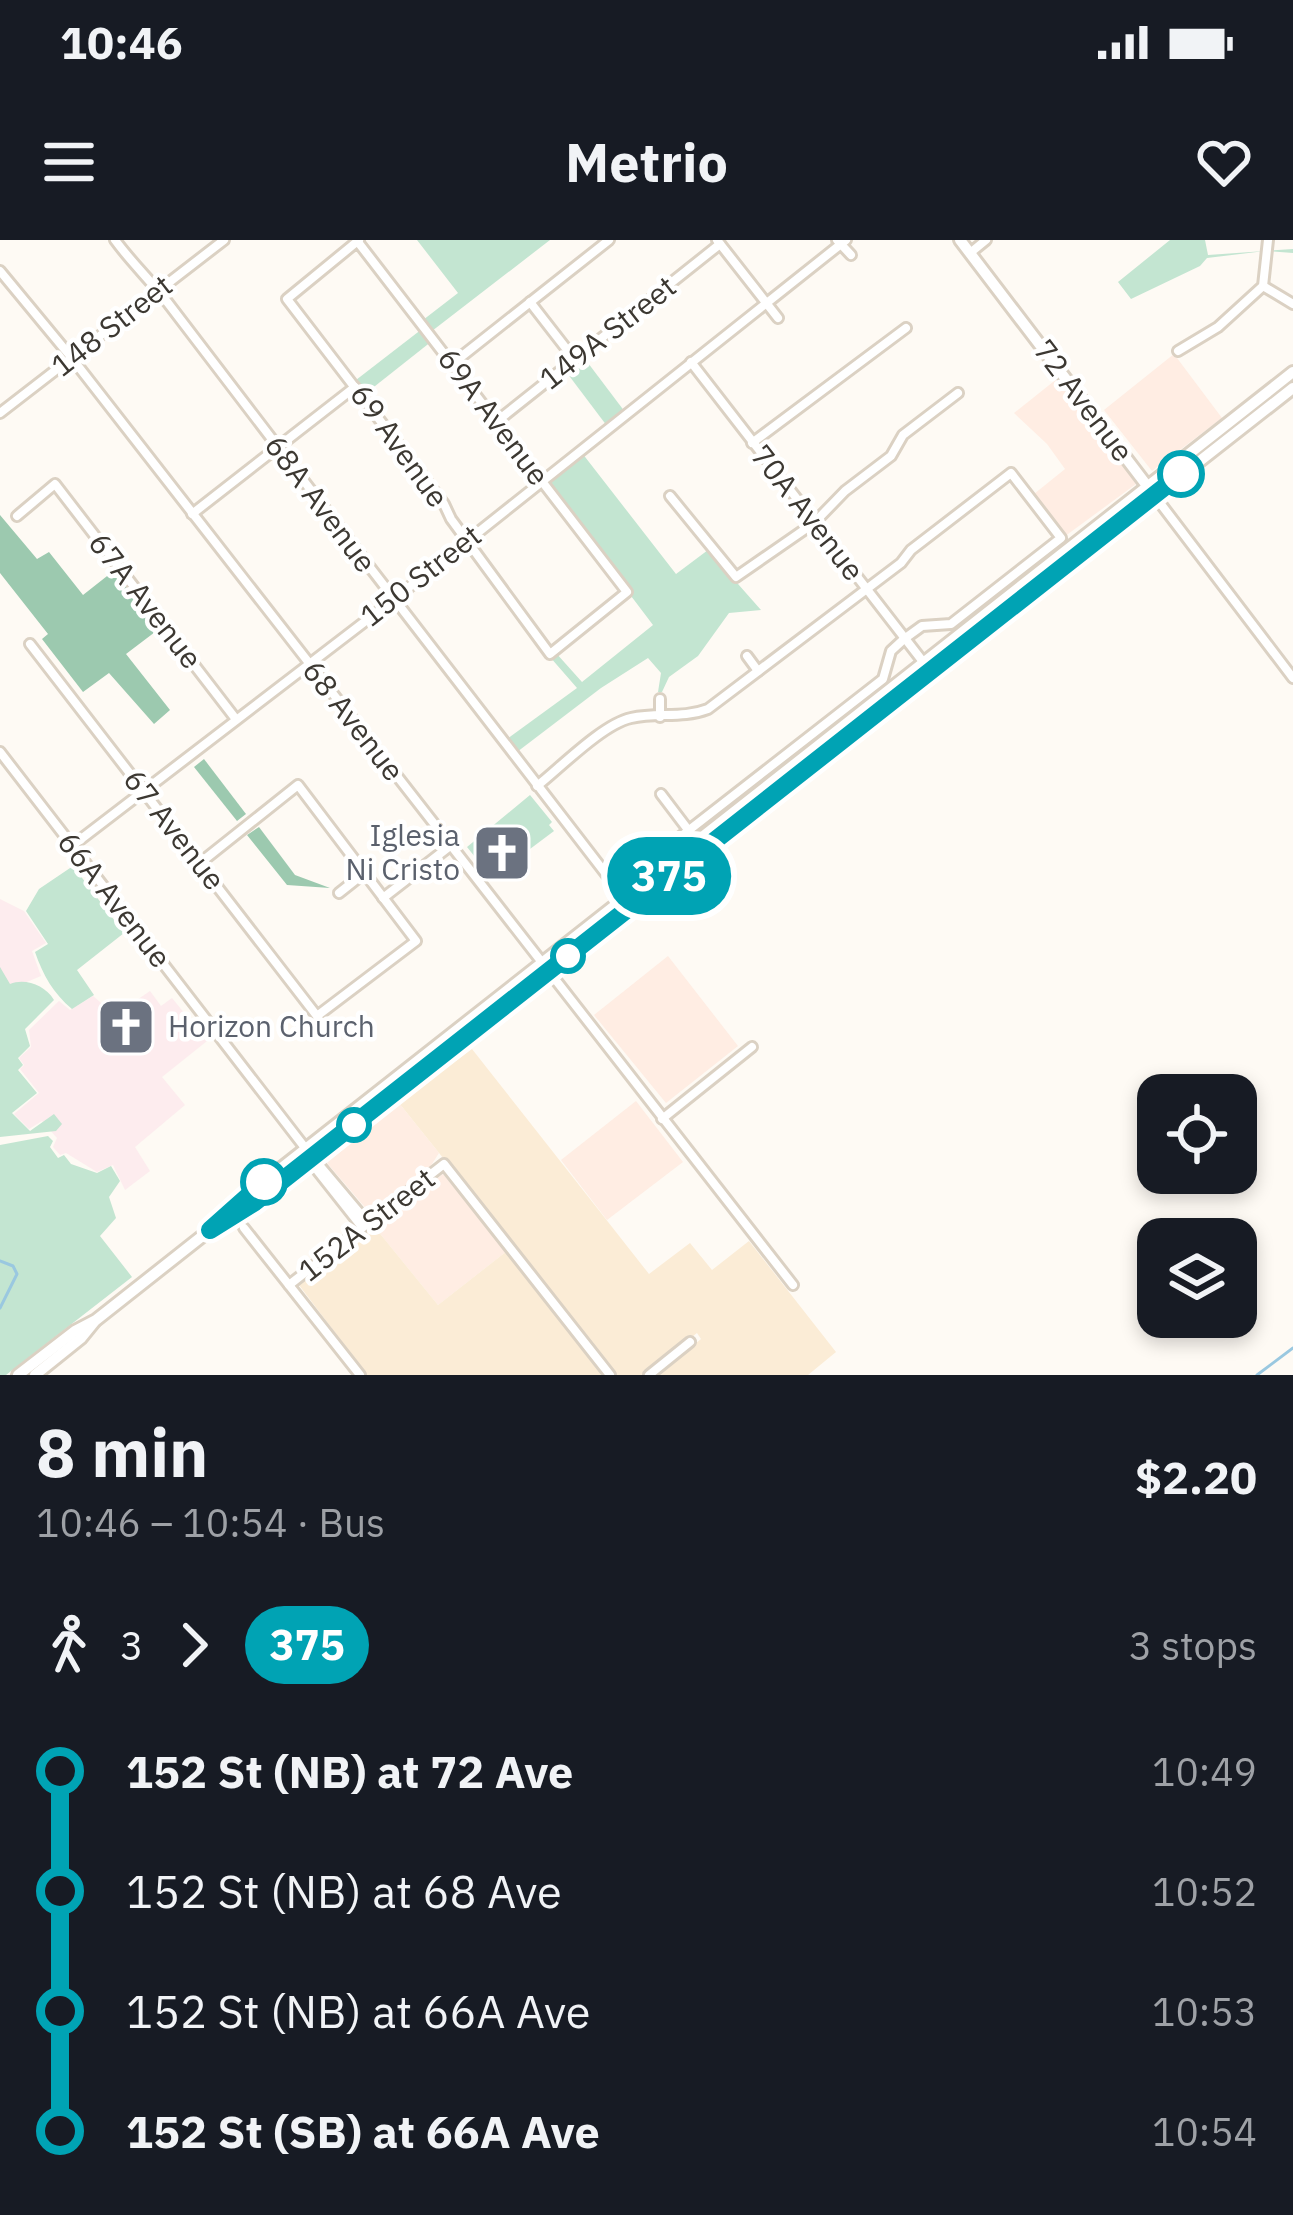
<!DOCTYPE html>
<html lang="en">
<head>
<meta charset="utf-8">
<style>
	:root { --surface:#171b24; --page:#242831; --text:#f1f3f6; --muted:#9ea1a6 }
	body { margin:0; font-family:"IBM Plex Sans",sans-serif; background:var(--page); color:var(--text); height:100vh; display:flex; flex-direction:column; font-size:45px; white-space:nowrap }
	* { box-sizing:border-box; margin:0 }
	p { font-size:39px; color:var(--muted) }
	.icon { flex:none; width:66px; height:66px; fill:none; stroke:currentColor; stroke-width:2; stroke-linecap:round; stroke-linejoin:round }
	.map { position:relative; height:1135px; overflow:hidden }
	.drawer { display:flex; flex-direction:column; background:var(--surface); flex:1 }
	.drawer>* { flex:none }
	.badge { padding:0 24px; border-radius:39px; font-size:42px; line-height:78px }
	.buttons { position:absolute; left:1137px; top:834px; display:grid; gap:24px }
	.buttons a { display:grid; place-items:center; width:120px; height:120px; border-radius:24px; background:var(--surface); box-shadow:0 6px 18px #0003; font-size:60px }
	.map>.badge { position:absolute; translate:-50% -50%; box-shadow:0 0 0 6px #fff }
	.legs { display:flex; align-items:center; gap:18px; height:132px; padding:0 36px; font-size:39px }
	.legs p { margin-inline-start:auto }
	.overview { display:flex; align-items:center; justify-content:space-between; height:204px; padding:0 36px }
	h1 { font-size:66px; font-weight:800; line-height:90px }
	ul { padding:0 36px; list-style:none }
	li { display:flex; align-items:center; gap:42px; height:120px; font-size:45px }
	li i { display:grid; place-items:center; width:18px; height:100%; margin:0 15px; background:currentColor }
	li i::after { content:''; width:30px; height:30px; margin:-15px; border:9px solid; border-radius:50%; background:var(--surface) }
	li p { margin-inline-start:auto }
	li:first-child i { background:linear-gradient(#0000 50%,currentColor 0) }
	li:last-child i { background:linear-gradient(currentColor 50%,#0000 0) }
	.status { display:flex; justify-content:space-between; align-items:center; height:84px; padding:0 60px; background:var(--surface); direction:ltr }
	.status svg { height:33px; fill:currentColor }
	header { display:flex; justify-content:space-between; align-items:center; height:156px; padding:0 36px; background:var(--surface); font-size:54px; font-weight:800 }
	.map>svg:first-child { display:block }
	.commercial { fill:#ffede3 }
	.built { fill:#fbecd6 }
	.education { fill:#fdecee }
	.green { fill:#c3e5d1 }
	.forest { fill:#9cc9af }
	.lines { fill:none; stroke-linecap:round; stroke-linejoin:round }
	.stream { stroke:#9ac8e0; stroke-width:3 }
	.minor-casing { stroke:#dbd1c3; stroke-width:14 }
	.major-casing { stroke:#dbd1c3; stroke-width:16 }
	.minor { stroke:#fff; stroke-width:8 }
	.major { stroke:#fff; stroke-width:10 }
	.line-1-casing { stroke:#fff; stroke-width:27 }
	.line-1 { stroke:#00a3b4; stroke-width:18 }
	.stop-1-dot { fill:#fff; stroke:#00a3b4; stroke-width:6 }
	.labels { text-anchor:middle; stroke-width:9; stroke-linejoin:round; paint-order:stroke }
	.street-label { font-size:30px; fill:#3c3832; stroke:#fff }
	.worship-label { font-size:30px; fill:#5b616d; stroke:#fff; text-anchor:end }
</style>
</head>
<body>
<div class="status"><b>10:46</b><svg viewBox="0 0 49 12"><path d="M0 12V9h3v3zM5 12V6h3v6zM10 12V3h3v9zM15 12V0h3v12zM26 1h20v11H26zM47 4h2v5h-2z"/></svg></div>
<header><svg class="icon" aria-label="menu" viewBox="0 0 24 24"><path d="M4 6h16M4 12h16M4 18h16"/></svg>Metrio<svg class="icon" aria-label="heart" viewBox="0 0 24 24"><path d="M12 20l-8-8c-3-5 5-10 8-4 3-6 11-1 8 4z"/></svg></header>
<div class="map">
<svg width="1293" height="1135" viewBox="0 0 1293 1135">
	<rect width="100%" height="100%" fill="#fefaf4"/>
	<g class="commercial">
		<path d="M1174 114 1222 178 1152 231 1104 170Z"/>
		<path d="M1058 138 1136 244 1064 297 1034 254 1065 229 1047 204 1014 173Z"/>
		<path d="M668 716 738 806 666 863 594 775Z"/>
		<path d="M636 861 683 922 607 980 561 920Z"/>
		<path d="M399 863 439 913 430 927 369 972 327 923Z"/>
		<path d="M443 934 507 1011 438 1065 373 985Z"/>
	</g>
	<g class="built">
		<path d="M472 809 649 1034 690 1003 712 1030 749 1001 836 1112 808 1135H657L701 1099 697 1093 643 1135H617L399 863Z"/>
		<path d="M373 985 438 1065 507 1011 604 1135H367L299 1045Z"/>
	</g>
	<g class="education">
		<path d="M0 659 24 671 46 703 32 711 41 736 10 749 0 741Z"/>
		<path d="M150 751 161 766 172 758 207 801 162 837 185 865 135 907 150 931 125 950 113 925 97 932 66 913 60 915 53 907 57 898 42 881 29 889 14 874 39 853 20 829 24 825 19 818 31 807 29 790 59 761 70 770 93 756 115 775Z"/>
	</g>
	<g class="green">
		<path d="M417 0H550L432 91 423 80 458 53Z"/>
		<path d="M1170 0H1205L1208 15 1293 9V13L1265 11 1207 18 1200 26 1131 59 1118 42Z"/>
		<path d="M422 89 432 101 365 154 356 140Z"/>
		<path d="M582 115 625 172 607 186 564 129Z"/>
		<path d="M582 213 676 334 708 310 761 370 729 373 698 416 669 437 662 452H658L661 433 648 418 601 448 517 512 507 499 577 448 550 417 556 413 582 442 653 385 544 241Z"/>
		<path d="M530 555 552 582 549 585 554 591 522 615 503 592 479 610 487 622 483 627 467 607Z"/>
		<path d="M73 626 124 693 77 730 94 755 72 769C53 753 43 735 35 712L48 704 26 671 39 649Z"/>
		<path d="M0 727 10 744C25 738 45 745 54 760L25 789 30 806 18 818 23 825 18 830 37 853 12 873 30 891 54 874 62 884 56 891 0 897Z"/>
		<path d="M48 896 53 901 50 907 58 918 64 915 71 924 97 933 111 926 120 941 109 957 116 978 100 996 132 1037 6 1135H0V905Z"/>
	</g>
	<g class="forest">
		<path d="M0 275 37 319 49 312 83 355 116 329 152 381 150 386 155 392 126 414 170 470 154 484 109 433 83 452 42 399 48 394 0 333Z"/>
		<path d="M204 519 246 574 237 581 194 527Z"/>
		<path d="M259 587 295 635 330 648 287 645 247 595Z"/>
	</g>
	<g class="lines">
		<g class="stream">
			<path d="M0 1021 13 1026 17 1034 0 1068"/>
			<path d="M1257 1135 1293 1108"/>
		</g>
		<g class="minor-casing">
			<g id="minor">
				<path d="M115 0C131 22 151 41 168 63 317 258 465 453 616 647L883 439 891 411 904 399 922 386 951 384 1061 298 1011 233 911 310 901 323 708 469C682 479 658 472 631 478 603 484 561 527 537 546"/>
				<path d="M717 0 778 78"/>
				<path d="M837 0 851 15"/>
				<path d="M358 2 627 352 550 414 451 279 444 264 287 59 359 0"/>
				<path d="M970 13 986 0"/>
				<path d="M0 31 71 117 793 1045"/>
				<path d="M1263 46 1293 64"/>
				<path d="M530 62 575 120"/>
				<path d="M1178 111 1218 87 1263 46 1268 0"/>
				<path d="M691 122 924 423"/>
				<path d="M452 124 609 0"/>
				<path d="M0 173 224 0"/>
				<path d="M496 182 720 4"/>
				<path d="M752 203 906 88"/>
				<path d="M1154 255 1293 438"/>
				<path d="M670 256 736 337 814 283 845 251 891 216 903 195 958 153"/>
				<path d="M192 274 355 147"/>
				<path d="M17 276 55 244 235 478"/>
				<path d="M30 404 317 776 416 701 298 545 200 623"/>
				<path d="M747 416 758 431"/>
				<path d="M660 477V459"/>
				<path d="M0 512 309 913 368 983"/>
				<path d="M661 554 689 591"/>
				<path d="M72 606 393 360 846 0"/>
				<path d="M339 653 363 634"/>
				<path d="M383 658 450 606"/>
				<path d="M662 879 752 807"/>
				<path d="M316 923 317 930 362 987"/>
				<path d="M244 988 360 1135"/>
				<path d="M289 1045 444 924 610 1135"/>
				<path d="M649 1135 690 1102"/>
			</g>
		</g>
		<g class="major-casing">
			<g id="major">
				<path d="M960 0 1148 247"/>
				<path d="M219 986 234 978 1293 148"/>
				<path d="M18 1135 75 1091 96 1080 210 990 228 970 1293 132"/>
				<path d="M35 1135 81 1098 94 1082"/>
			</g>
		</g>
		<use href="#minor" class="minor"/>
		<use href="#major" class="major"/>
	</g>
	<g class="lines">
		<g class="line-1-casing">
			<path id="line-1" d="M264 942 210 990 255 962 1181 234"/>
		</g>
		<use href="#line-1" class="line-1"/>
	</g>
	<defs>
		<g id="church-square" transform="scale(3)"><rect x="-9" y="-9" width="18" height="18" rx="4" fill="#6b7280" stroke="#fff"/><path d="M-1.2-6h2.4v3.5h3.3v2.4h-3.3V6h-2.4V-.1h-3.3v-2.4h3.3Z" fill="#fff"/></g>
	</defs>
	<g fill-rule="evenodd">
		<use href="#church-square" x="502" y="613"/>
		<use href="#church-square" x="126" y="787"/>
	</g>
	<g class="stop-1-dot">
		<circle cx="1181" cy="234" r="21"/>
		<circle cx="568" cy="716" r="15"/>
		<circle cx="354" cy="885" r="15"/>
		<circle cx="264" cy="942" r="21"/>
	</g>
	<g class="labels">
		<g class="street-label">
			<text transform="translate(112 86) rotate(-38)" y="10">148 Street</text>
			<text transform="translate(608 93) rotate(-38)" y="10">149A Street</text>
			<text transform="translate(1083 161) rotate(53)" y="10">72 Avenue</text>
			<text transform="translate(493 177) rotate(53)" y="10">69A Avenue</text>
			<text transform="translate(399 206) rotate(54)" y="10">69 Avenue</text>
			<text transform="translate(320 264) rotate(53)" y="10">68A Avenue</text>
			<text transform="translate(807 273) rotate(52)" y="10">70A Avenue</text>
			<text transform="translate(421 336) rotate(-38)" y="10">150 Street</text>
			<text transform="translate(145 361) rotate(52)" y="10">67A Avenue</text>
			<text transform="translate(353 481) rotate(52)" y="10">68 Avenue</text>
			<text transform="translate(174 590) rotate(52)" y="10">67 Avenue</text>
			<text transform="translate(114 660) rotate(52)" y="10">66A Avenue</text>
			<text transform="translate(367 985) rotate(-38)" y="10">152A Street</text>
		</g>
		<g class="worship-label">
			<text x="460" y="606">Iglesia<tspan x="460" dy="34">Ni Cristo</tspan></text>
			<text x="168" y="797" text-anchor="start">Horizon Church</text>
		</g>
	</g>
</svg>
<div class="buttons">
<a><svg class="icon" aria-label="locate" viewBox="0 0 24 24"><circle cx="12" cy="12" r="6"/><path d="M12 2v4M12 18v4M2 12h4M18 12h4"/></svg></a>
<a><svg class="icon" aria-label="layers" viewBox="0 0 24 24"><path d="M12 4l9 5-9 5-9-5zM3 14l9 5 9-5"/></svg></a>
</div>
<b class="badge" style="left:669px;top:636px;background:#00a3b4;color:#fff">375</b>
</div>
<section class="drawer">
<div class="overview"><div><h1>8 min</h1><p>10:46 – 10:54 · Bus</p></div><b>$2.20</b></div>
<div class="legs"><svg class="icon" aria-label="walk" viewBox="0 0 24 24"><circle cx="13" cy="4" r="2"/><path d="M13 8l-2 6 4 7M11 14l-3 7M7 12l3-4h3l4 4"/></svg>3<svg class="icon" aria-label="forward" viewBox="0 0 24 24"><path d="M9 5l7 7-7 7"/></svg><b class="badge" style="background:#00a3b4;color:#fff">375</b><p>3 stops</p></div>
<ul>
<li><i style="color:#00a3b4"></i><b>152 St (NB) at 72 Ave</b><p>10:49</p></li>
<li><i style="color:#00a3b4"></i><span>152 St (NB) at 68 Ave</span><p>10:52</p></li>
<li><i style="color:#00a3b4"></i><span>152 St (NB) at 66A Ave</span><p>10:53</p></li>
<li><i style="color:#00a3b4"></i><b>152 St (SB) at 66A Ave</b><p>10:54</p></li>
</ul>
</section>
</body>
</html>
